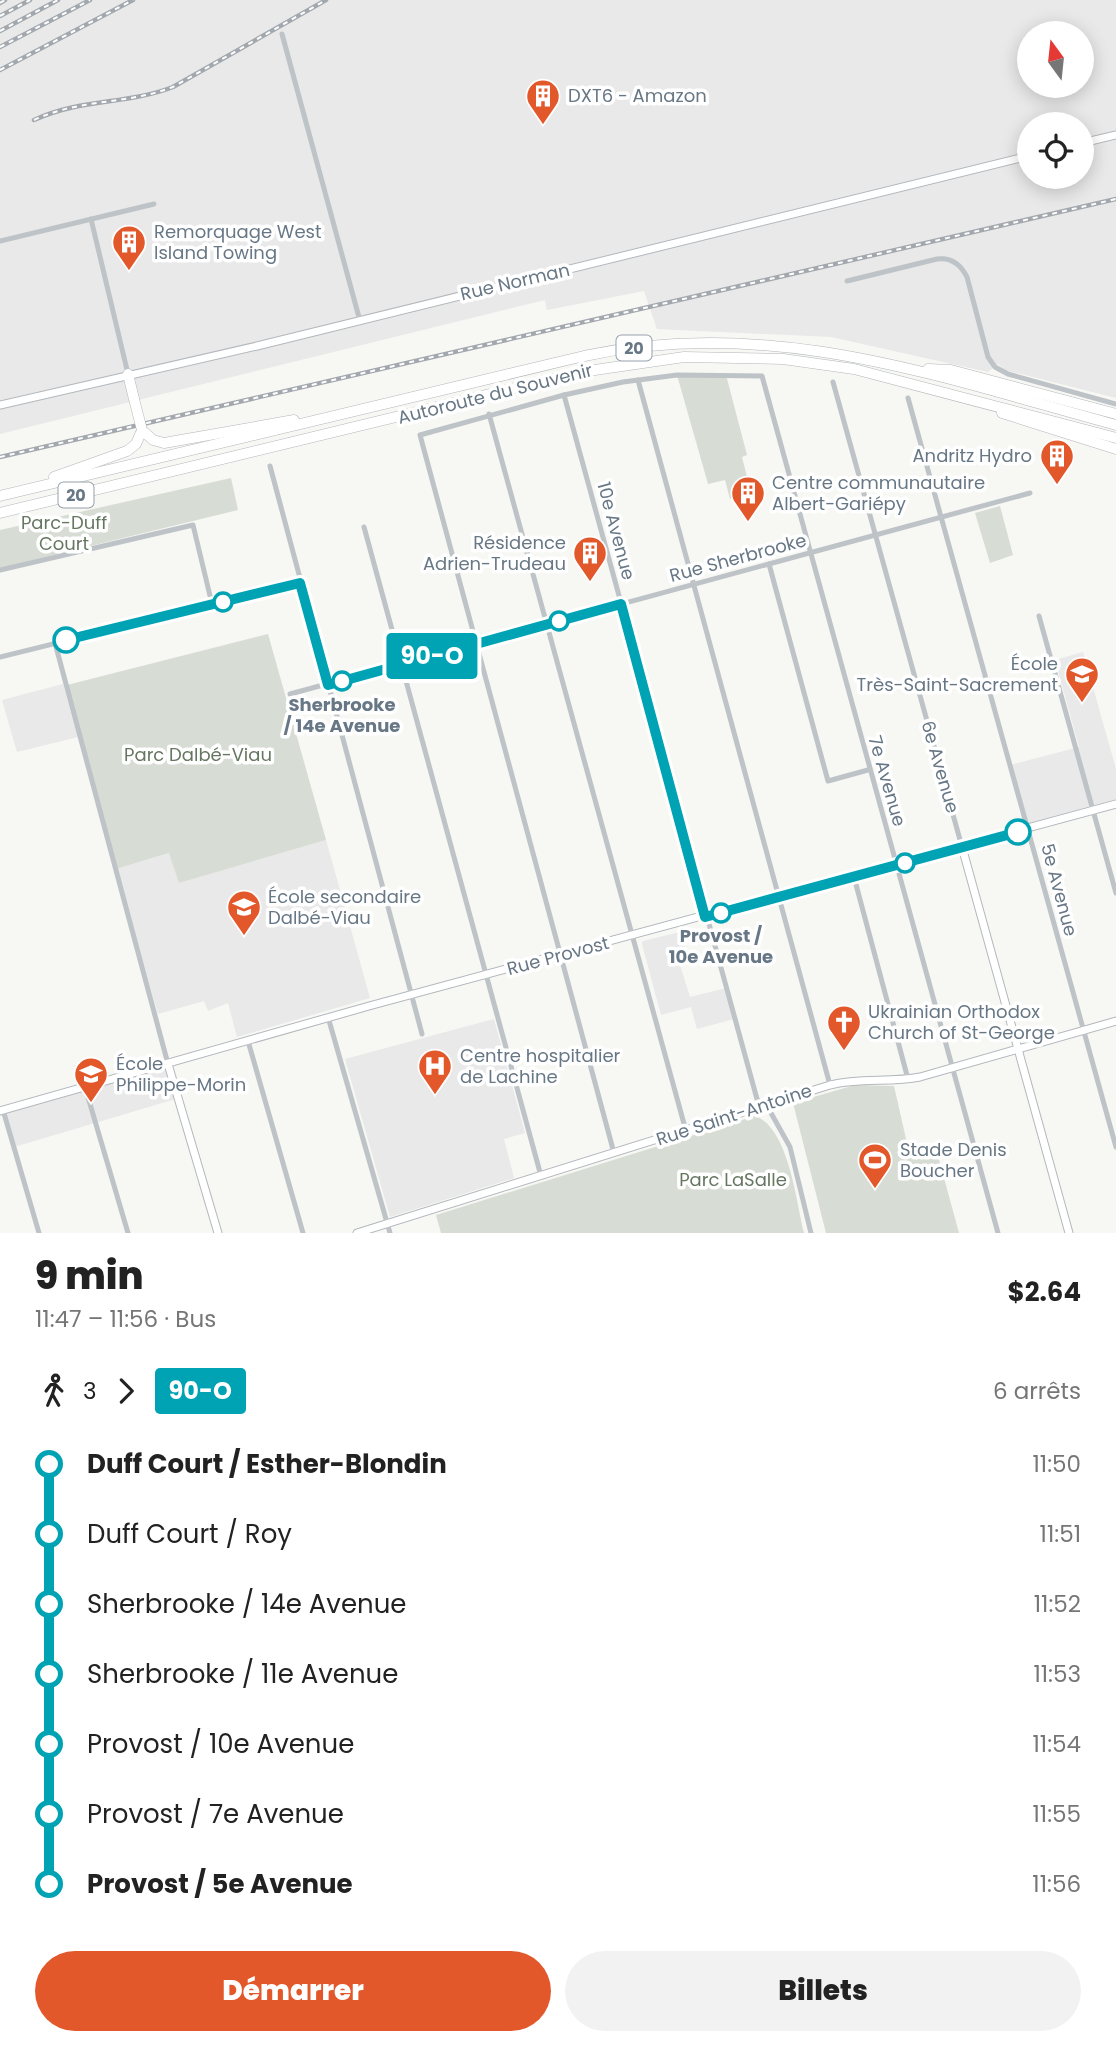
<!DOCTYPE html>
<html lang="fr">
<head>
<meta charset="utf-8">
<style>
	:root { --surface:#fff; --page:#f2f2f2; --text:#222; --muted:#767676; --accent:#e2582a }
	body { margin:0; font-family:Poppins,sans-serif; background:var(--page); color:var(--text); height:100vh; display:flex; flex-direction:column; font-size:26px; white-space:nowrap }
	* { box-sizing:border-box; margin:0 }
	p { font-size:23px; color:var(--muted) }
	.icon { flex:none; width:38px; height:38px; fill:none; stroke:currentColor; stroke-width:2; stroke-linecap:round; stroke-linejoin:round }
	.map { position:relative; height:1233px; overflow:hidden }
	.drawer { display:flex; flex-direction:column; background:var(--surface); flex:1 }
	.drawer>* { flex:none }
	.badge { padding:0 14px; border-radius:5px; font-size:24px; line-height:46px }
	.needle { width:46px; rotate:345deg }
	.tools { position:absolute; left:1017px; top:21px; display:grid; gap:14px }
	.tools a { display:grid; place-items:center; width:77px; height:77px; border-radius:50%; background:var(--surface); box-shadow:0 4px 18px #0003; font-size:35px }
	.map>.badge { position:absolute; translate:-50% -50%; box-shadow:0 0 0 4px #fff }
	.legs { display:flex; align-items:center; gap:10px; height:77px; padding:0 35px; font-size:23px }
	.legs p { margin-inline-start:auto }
	.head { display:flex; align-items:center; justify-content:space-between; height:119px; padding:0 35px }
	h1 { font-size:38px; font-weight:800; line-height:52px }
	.action { display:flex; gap:14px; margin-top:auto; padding:14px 35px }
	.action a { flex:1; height:80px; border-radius:42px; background:var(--accent); color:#fff; font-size:28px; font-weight:800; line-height:80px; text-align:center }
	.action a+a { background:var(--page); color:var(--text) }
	ul { padding:0 35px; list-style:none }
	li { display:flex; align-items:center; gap:24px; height:70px; font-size:26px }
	li i { display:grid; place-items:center; width:10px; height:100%; margin:0 9px; background:currentColor }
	li i::after { content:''; width:18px; height:18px; margin:-9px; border:5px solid; border-radius:50%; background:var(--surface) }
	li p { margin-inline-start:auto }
	li:first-child i { background:linear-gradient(#0000 50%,currentColor 0) }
	li:last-child i { background:linear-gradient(currentColor 50%,#0000 0) }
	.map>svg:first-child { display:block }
	.built { fill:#e8e9e8; fill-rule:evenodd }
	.green { fill:#d7dcd4 }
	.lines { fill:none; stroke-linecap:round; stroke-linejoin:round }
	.secondary-casing { stroke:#b3b8bd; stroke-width:9 }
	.highway-casing { stroke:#b2b6ba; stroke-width:11 }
	.street { stroke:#bec3c7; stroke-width:5 }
	.secondary { stroke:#fff; stroke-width:7 }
	.highway { stroke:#fff; stroke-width:10 }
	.rail-casing { stroke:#a2a8ae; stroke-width:4.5 }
	.rail { stroke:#fff; stroke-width:2; stroke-dasharray:5; stroke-linecap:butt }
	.highway-bridge-casing { stroke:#b2b6ba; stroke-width:11; stroke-linecap:butt }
	.highway-bridge { stroke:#fff; stroke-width:10 }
	.line-1-casing { stroke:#fff; stroke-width:16 }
	.line-1 { stroke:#00a3b4; stroke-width:10 }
	.stop-1-dot { fill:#fff; stroke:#00a3b4; stroke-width:3.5 }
	.labels { text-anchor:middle; stroke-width:7; stroke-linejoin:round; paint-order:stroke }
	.shield { fill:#fff; stroke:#95a0aa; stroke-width:2 }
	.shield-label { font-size:16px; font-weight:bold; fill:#677785 }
	.poi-label { font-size:18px; fill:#677785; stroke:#fff; text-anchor:start }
	.street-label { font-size:18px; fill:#677785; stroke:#fff }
	.park-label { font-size:18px; fill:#667761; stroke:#fff }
	.stop-label { font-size:18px; font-weight:bold; fill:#677785; stroke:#fff }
</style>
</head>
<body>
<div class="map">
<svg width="1116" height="1233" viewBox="0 0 1116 1233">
	<rect width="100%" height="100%" fill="#f7f7f4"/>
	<g class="built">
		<path d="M0 0H1116V398L1005 370 998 364 988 372 831 337 657 329 644 291 547 310 545 300 0 434ZM1029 33H1082V86H1029ZM1029 124H1082V177H1029Z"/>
		<path d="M1083 652 1116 769V804L1028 829 1010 765 1079 747 1055 660Z"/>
		<path d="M63 684 78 737 17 752 2 700Z"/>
		<path d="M326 840 370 998 237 1037 228 1003 208 1011 204 1001 158 1014 116 869 170 853 179 883Z"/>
		<path d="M680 932 689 959 679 962 690 997 726 988 734 1019 697 1029 691 1007 661 1015 642 944 643 941Z"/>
		<path d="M494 1019 525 1133 504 1139 514 1178 390 1217 345 1059Z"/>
		<path d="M168 1064 179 1098 14 1147 3 1110Z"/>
	</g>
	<g class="green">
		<path d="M677 375H726L747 455 742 457 751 493 730 499 725 480 708 484Z"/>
		<path d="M231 478 238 510 0 568V530Z"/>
		<path d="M1000 506 1013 555 990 563 975 513Z"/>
		<path d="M268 634 326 840 179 883 169 853 116 869 67 685Z"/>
		<path d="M855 1085 894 1086 909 1152 935 1145 959 1233H826L793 1103Z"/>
		<path d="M755 1116C789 1128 796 1202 804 1233H441L436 1215Z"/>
	</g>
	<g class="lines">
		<g class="secondary-casing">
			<g id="secondary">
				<path d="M1082 143 1116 135"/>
				<path d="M0 405 257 346 1029 156"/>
				<path d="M962 847 1069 1233"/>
				<path d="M168 1064 218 1233"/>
				<path d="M0 1111 369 1006 1116 804"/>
				<path d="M357 1233 830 1085C860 1077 890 1083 920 1077L1116 1021"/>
			</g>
		</g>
		<g class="highway-casing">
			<g id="highway">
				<path d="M928 369 951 370 1116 414"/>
				<path d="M128 374 134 399"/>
				<path d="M1002 413 1116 449"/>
				<path d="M54 477 127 451 136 444 142 430 153 440 164 443 294 420"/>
				<path d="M0 496 584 356C773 316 936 376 1116 425"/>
				<path d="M0 513 581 372 684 357 783 359 854 369 1116 438"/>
			</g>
		</g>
		<g class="street">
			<path d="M282 34 360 321"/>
			<path d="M91 219 128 374"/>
			<path d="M0 241 154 204"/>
			<path d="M847 281 937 259C951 257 961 265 967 277L988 357 995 367 1008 374 1116 404"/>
			<path d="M638 380 830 1085"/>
			<path d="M833 382 962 847"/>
			<path d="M564 395 757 1099 771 1113 790 1147 811 1233"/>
			<path d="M908 398 1116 1147"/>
			<path d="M489 414 686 1131"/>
			<path d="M270 466 422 1034"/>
			<path d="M364 527 541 1176"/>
			<path d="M769 564 828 781 868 770"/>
			<path d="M0 570 193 525 212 604"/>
			<path d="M1039 616 1116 893"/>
			<path d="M55 643 168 1064"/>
			<path d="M0 657 300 583"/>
			<path d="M290 694 1030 493"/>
			<path d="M854 877 908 1079"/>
			<path d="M328 1017 390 1233"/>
			<path d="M248 1041 303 1233"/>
			<path d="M85 1087 128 1233"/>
			<path d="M3 1110 39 1233"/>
			<path d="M614 1153 420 435 564 395 623 382 677 375 762 376 998 1233"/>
		</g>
		<use href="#secondary" class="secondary"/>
		<use href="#highway" class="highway"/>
		<g class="rail-casing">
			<g id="rail">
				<path d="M0 3 5 0"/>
				<path d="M0 16 30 0"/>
				<path d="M0 31 58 0"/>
				<path d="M0 47 90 0"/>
				<path d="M0 70 133 0"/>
				<path d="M34 120C82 98 126 105 173 87L326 0"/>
				<path d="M0 457 1116 199"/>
			</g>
		</g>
		<use href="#rail" class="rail"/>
		<g class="highway-bridge-casing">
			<path id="highway-bridge" d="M134 399 142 430"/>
		</g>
		<use href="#highway-bridge" class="highway-bridge"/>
	</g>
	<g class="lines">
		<g class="line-1-casing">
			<path id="line-1" d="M66 640 300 583 328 685 621 604 705 917 1018 832"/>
		</g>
		<use href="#line-1" class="line-1"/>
	</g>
	<defs>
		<g id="building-pin" transform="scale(1.75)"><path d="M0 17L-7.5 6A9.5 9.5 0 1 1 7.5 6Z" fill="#e2582a" stroke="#fff"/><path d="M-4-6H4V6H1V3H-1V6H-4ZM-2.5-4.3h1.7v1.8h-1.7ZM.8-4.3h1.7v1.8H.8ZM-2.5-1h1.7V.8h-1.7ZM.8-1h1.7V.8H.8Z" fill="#fff"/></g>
		<g id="school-pin" transform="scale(1.75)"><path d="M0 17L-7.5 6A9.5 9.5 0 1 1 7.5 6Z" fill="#e2582a" stroke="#fff"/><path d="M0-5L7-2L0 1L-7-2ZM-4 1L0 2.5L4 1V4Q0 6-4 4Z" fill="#fff"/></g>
		<g id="church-pin" transform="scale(1.75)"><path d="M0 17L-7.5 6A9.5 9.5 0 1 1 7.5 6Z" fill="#e2582a" stroke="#fff"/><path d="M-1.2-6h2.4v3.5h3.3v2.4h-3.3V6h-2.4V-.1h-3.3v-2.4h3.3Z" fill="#fff"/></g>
		<g id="hospital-pin" transform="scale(1.75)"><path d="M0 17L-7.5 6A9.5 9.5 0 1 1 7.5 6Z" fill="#e2582a" stroke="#fff"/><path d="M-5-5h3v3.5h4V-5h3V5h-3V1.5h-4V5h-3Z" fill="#fff"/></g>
		<g id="stadium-pin" transform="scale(1.75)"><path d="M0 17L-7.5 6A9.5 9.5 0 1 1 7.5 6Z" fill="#e2582a" stroke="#fff"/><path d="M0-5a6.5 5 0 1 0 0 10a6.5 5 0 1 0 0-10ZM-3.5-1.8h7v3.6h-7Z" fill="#fff"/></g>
	</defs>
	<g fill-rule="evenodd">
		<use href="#building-pin" x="543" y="96"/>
		<use href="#building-pin" x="129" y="242"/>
		<use href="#building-pin" x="1057" y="456"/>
		<use href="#building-pin" x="748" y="493"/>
		<use href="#building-pin" x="590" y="553"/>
		<use href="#school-pin" x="1082" y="674"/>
		<use href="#school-pin" x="244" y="907"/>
		<use href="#church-pin" x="844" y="1022"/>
		<use href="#hospital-pin" x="435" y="1066"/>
		<use href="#school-pin" x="91" y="1074"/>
		<use href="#stadium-pin" x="875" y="1160"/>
	</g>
	<g class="stop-1-dot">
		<circle cx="223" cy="602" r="9"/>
		<circle cx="559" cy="621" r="9"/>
		<circle cx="66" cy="640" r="12"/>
		<circle cx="342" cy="681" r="9"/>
		<circle cx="1018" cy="832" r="12"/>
		<circle cx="905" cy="863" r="9"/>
		<circle cx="721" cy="913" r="9"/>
	</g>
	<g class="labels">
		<g class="shield">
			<rect x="616.5" y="335.5" width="35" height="25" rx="5"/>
			<rect x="58.5" y="482.5" width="35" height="25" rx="5"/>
		</g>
		<g class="shield-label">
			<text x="634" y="354">20</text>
			<text x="76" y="501">20</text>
		</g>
		<g class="poi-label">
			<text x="568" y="102">DXT6 - Amazon</text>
			<text x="154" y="238">Remorquage West<tspan x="154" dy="21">Island Towing</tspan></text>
			<text x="1032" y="462" text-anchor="end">Andritz Hydro</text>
			<text x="772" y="489">Centre communautaire<tspan x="772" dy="21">Albert-Gariépy</tspan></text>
			<text x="566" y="549" text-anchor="end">Résidence<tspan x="566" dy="21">Adrien-Trudeau</tspan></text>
			<text x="1058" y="670" text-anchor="end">École<tspan x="1058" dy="21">Très-Saint-Sacrement</tspan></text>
			<text x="268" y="903">École secondaire<tspan x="268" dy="21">Dalbé-Viau</tspan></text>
			<text x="868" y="1018">Ukrainian Orthodox<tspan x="868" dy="21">Church of St-George</tspan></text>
			<text x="460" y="1062">Centre hospitalier<tspan x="460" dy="21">de Lachine</tspan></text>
			<text x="116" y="1070">École<tspan x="116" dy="21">Philippe-Morin</tspan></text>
			<text x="900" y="1156">Stade Denis<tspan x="900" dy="21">Boucher</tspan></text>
		</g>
		<g class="street-label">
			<text transform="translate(515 282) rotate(-13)" y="6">Rue Norman</text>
			<text transform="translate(495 394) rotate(-14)" y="6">Autoroute du Souvenir</text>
			<text transform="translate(616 531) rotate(75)" y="6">10e Avenue</text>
			<text transform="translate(738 558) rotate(-15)" y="6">Rue Sherbrooke</text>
			<text transform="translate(940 767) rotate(74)" y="6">6e Avenue</text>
			<text transform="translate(887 781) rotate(74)" y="6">7e Avenue</text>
			<text transform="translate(1059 890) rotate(75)" y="6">5e Avenue</text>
			<text transform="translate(558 956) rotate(-15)" y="6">Rue Provost</text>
			<text transform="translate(734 1115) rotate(-18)" y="6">Rue Saint-Antoine</text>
		</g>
		<g class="park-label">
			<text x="64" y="529">Parc-Duff<tspan x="64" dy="21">Court</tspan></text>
			<text x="198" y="761">Parc Dalbé-Viau</text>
			<text x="733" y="1186">Parc LaSalle</text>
		</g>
		<g class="stop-label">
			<text x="342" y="711">Sherbrooke<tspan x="342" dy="21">/ 14e Avenue</tspan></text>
			<text x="721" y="942">Provost /<tspan x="721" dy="21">10e Avenue</tspan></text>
		</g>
	</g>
</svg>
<div class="tools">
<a><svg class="needle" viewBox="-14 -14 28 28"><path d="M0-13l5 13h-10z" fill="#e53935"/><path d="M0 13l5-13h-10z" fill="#767676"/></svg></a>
<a><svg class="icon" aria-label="locate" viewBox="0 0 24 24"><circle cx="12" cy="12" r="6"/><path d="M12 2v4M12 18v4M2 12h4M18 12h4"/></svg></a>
</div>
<b class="badge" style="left:432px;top:656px;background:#00a3b4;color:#fff">90-O</b>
</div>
<section class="drawer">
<div class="head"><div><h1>9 min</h1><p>11:47 – 11:56 · Bus</p></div><b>$2.64</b></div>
<div class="legs"><svg class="icon" aria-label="walk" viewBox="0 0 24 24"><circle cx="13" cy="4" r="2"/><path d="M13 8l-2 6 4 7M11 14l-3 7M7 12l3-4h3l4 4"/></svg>3<svg class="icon" aria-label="forward" viewBox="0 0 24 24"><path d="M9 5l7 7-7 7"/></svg><b class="badge" style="background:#00a3b4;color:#fff">90-O</b><p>6 arrêts</p></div>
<ul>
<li><i style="color:#00a3b4"></i><b>Duff Court / Esther-Blondin</b><p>11:50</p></li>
<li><i style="color:#00a3b4"></i><span>Duff Court / Roy</span><p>11:51</p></li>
<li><i style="color:#00a3b4"></i><span>Sherbrooke / 14e Avenue</span><p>11:52</p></li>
<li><i style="color:#00a3b4"></i><span>Sherbrooke / 11e Avenue</span><p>11:53</p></li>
<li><i style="color:#00a3b4"></i><span>Provost / 10e Avenue</span><p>11:54</p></li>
<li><i style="color:#00a3b4"></i><span>Provost / 7e Avenue</span><p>11:55</p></li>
<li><i style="color:#00a3b4"></i><b>Provost / 5e Avenue</b><p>11:56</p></li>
</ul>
<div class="action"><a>Démarrer</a><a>Billets</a></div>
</section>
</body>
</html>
